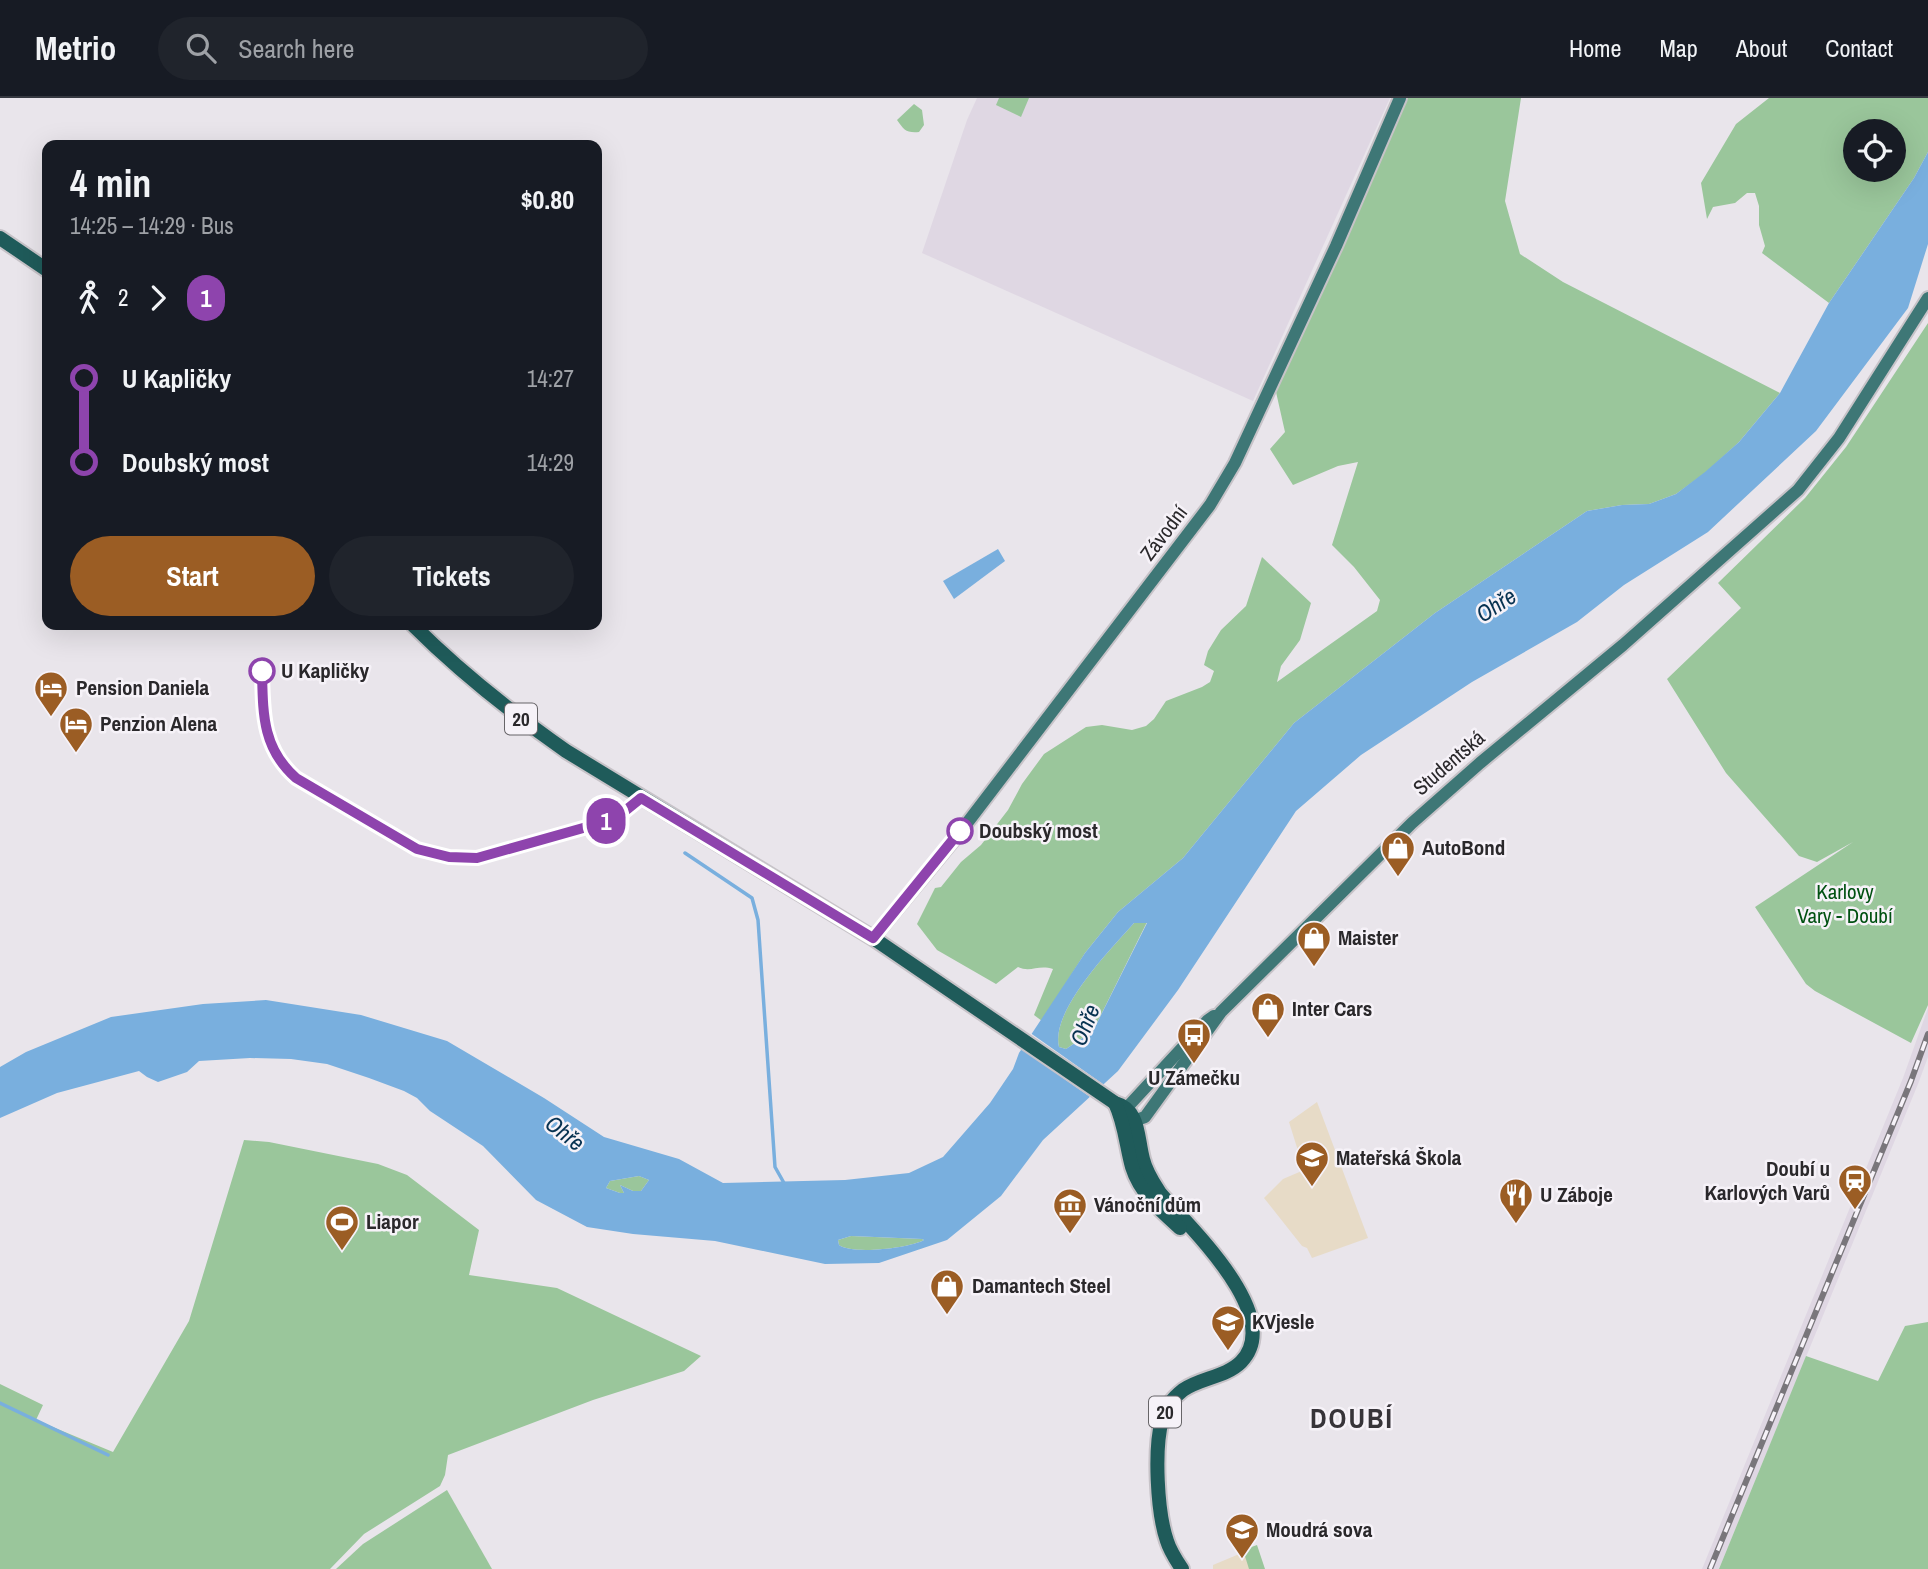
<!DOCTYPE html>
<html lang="en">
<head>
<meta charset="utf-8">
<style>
	:root { --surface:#171b24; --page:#20242c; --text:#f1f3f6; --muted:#9ea1a6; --line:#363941; --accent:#9b5d24 }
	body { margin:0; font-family:"Archivo Narrow",sans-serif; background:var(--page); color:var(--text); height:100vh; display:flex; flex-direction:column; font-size:26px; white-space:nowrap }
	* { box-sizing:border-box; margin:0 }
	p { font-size:23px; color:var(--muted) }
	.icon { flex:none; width:38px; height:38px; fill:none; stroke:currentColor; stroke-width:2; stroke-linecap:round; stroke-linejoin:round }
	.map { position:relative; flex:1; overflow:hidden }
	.sheet { position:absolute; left:42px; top:42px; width:560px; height:490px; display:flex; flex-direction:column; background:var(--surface); border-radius:14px; box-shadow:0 7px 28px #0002 }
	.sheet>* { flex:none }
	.badge { padding:0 14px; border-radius:23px; font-size:24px; line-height:46px }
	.tools { position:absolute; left:1843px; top:21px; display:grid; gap:14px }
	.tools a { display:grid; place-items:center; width:63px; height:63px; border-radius:50%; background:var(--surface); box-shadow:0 7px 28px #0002; font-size:35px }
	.map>.badge { position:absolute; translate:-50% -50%; box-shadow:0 0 0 4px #fff }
	.legs { display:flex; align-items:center; gap:10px; height:77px; padding:0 28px; font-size:23px }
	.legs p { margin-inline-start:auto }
	.overview { display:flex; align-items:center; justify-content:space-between; height:119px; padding:0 28px }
	h1 { font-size:38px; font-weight:800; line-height:52px }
	.button { display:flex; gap:14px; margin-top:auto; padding:14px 28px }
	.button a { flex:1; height:80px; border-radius:42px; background:var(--accent); color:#fff; font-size:28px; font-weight:800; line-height:80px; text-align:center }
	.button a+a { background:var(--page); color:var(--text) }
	ul { padding:0 28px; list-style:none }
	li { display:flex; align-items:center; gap:24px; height:84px; font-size:26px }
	li i { display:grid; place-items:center; width:10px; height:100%; margin:0 9px; background:currentColor }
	li i::after { content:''; width:18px; height:18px; margin:-9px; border:5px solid; border-radius:50%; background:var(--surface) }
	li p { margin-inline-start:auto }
	li:first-child i { background:linear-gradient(#0000 50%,currentColor 0) }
	li:last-child i { background:linear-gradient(currentColor 50%,#0000 0) }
	header { display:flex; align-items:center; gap:42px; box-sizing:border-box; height:98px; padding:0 35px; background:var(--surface); border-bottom:2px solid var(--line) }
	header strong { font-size:33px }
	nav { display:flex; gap:38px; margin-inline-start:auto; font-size:24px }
	.search { width:490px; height:63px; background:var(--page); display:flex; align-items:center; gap:18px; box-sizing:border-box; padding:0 24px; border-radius:38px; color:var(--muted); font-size:26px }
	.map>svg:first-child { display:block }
	.built { fill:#dfd7e3 }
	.education { fill:#e7dbc7 }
	.green { fill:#9ac69b; fill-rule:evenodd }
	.water { fill:#79afde; fill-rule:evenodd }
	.pier { fill:#e9e5eb }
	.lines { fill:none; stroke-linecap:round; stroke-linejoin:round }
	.stream { stroke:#79afde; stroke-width:3.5 }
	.secondary-casing { stroke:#c7c3c8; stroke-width:16 }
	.primary-casing { stroke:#c7c3c8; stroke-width:18 }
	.secondary { stroke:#3e7776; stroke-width:12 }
	.primary { stroke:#1f5b5a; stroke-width:14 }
	.rail-casing { stroke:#79767b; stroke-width:6 }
	.rail { stroke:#f6f2f8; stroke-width:3.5; stroke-dasharray:10; stroke-linecap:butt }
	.line-1-casing { stroke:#fff; stroke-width:16 }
	.line-1 { stroke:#8e44ad; stroke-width:10 }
	.stop-1-dot { fill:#fff; stroke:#8e44ad; stroke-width:3.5 }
	.labels { text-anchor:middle; stroke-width:5; stroke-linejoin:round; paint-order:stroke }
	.shield { fill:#f6f2f8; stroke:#676568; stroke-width:2 }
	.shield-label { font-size:19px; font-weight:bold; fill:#2a282b }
	.street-label { font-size:21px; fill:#2a282b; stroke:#f6f2f8 }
	.stop-label { font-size:21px; font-weight:bold; fill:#2a282b; stroke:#f6f2f8; text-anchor:start }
	.poi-label { font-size:21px; font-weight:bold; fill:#2a282b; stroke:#f6f2f8; text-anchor:start }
	.park-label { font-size:21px; fill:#005111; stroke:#f6f2f8 }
	.water-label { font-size:23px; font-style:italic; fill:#073251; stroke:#f6f2f8 }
	.district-label { font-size:28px; font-weight:bold; letter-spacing:2px; fill:#373439; stroke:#f6f2f8 }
</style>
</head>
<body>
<header>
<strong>Metrio</strong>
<div class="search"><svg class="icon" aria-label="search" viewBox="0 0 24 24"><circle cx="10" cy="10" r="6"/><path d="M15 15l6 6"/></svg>Search here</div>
<nav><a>Home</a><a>Map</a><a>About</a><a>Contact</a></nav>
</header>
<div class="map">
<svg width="1928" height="1471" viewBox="0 0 1928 1471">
	<rect width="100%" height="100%" fill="#e9e5eb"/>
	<g class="built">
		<path d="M977 0H1390L1253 303 922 155 967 22Z"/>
		<path d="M1928 910V959L1918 986 1719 1471H1702L1903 980Z"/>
	</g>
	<g class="education">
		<path d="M1317 1004 1368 1140 1312 1160 1307 1150 1302 1148 1264 1100 1283 1081 1304 1072 1289 1024Z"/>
		<path d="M1256 1449 1264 1471H1213V1467Z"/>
	</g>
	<g class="green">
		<path d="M999 0H1029L1021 19 996 7Z"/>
		<path d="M1407 0H1521L1505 103 1520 156 1563 184 1780 295 1739 344 1705 375 1676 396 1649 406 1622 407 1587 413 1435 515 1294 625 1183 760 1118 814 1085 855 1042 923 1034 917 1053 871C1038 866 1031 875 1018 869L996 886 937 852 917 826 935 790 941 789 961 764 981 747 1008 712 1022 686 1044 656 1086 629 1102 627 1132 632 1146 628 1154 621 1166 603 1202 589 1210 584 1214 573 1204 567 1208 553 1221 532 1246 508 1262 459 1311 505 1300 542 1281 568 1277 584 1377 513 1380 502 1354 469 1332 447 1358 364 1338 368 1293 387 1270 351 1285 334 1276 294Z"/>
		<path d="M1769 0H1928V54L1914 80 1829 205 1762 155 1765 148 1759 127V108L1755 95H1747L1735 105 1713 109 1707 121 1701 85 1736 26ZM1855 33H1894V72H1855Z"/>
		<path d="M914 6 922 12 924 27 919 34C906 35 904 32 897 22Z"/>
		<path d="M1928 225V907L1911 945 1815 893 1806 886 1755 809 1853 744 1817 764 1799 758 1726 675 1667 581 1741 510 1718 485 1805 400 1846 349Z"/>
		<path d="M1147 824 1093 933 1066 951 1059 949C1050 913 1111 851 1134 825Z"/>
		<path d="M244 1042 269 1044 378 1066 407 1077 479 1132 469 1177 557 1190 701 1258 684 1273 593 1302 448 1357 445 1377 440 1388 364 1436 330 1471H0V1286L43 1307 36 1322 113 1354 189 1223Z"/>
		<path d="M639 1078 649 1082 641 1093H633L620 1087 624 1095H620L606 1090 610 1083Z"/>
		<path d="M851 1138 922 1141 924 1142C910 1150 852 1157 839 1147L838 1142Z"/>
		<path d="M1928 1224V1471H1719L1806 1258 1878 1283 1905 1228Z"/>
		<path d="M447 1392 492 1471H336L363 1446Z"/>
		<path d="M1257 1447 1265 1471H1249L1243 1452Z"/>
	</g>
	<g class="water">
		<path d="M1928 54V146L1908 210 1816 333 1708 434 1624 487 1577 524 1472 584 1361 657 1296 713 1178 892 1118 973 1043 1042 1001 1098 947 1142 879 1165 825 1166 715 1143 633 1136 587 1129 536 1102 483 1048 430 1013 417 1000 404 993 369 980 327 966 291 961 250 960 199 963 187 974 158 984 147 979 139 973 57 995 0 1020V969L26 954 111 919 203 906 266 902 361 917 447 943 544 1000 604 1039 679 1061 723 1085 845 1082 909 1075 943 1059 990 1005 1013 971 1019 955 1085 855 1118 814 1183 760 1294 625 1435 515 1587 413 1622 407 1649 406 1676 396 1705 374 1739 344 1780 295 1829 205 1914 80ZM1134 825H1147L1093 933 1066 951 1059 949C1050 913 1111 851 1134 825ZM639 1078 649 1082 641 1093H633L620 1087 624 1095H620L606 1090 610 1083ZM851 1138 922 1141 924 1142C910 1150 852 1157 839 1147L838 1142Z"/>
		<path d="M998 451 1005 463 954 501 943 483Z"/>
	</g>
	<path class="pier" d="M1029 934 1107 989 1093 1001 1019 949Z"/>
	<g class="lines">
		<g class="stream">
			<path d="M685 755 752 800 758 822 775 1069 784 1085"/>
			<path d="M0 1305 108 1357"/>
		</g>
		<g class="secondary-casing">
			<g id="secondary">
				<path d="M873 840 961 733 1210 407 1235 365 1336 148 1400 0"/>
				<path d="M1121 1016 1207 923 1214 918"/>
				<path d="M1125 1026 1145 1019 1221 914 1412 725 1480 665 1623 547 1798 392 1839 340 1928 200"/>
			</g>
		</g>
		<g class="primary-casing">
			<g id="primary">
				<path d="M0 140 47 172"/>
				<path d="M413 527C460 574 512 615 566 653L873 840 1115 1005C1140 1012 1137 1039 1143 1061 1146 1074 1153 1084 1160 1095 1188 1128 1286 1218 1241 1264 1226 1279 1200 1280 1183 1292 1174 1299 1165 1310 1162 1322 1154 1351 1157 1414 1167 1443 1170 1453 1176 1462 1182 1471"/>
				<path d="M1115 1005C1125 1026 1126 1047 1132 1069 1140 1095 1161 1113 1180 1130"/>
			</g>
		</g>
		<use href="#secondary" class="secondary"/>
		<use href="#primary" class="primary"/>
		<g class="rail-casing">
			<path id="rail" d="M1710 1471 1911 983 1928 936"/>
		</g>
		<use href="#rail" class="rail"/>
	</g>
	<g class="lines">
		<g class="line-1-casing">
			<path id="line-1" d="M262 573C263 615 262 650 296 680L417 751 449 759 477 760 615 721 641 700 873 840 960 733"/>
		</g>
		<use href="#line-1" class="line-1"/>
	</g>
	<defs>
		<g id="hotel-pin" transform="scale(1.75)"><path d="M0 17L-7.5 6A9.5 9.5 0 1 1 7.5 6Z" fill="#9b5d24" stroke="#f6f2f8"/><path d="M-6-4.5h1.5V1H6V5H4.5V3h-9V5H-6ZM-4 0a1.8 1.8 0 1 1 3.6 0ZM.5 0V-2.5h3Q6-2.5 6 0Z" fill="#fff"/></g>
		<g id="shop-pin" transform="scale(1.75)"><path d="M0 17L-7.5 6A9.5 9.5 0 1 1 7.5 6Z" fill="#9b5d24" stroke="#f6f2f8"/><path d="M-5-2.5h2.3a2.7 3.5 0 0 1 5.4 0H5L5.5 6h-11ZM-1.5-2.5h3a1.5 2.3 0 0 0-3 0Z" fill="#fff"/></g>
		<g id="bus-pin" transform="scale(1.75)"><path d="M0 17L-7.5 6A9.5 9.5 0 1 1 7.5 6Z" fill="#9b5d24" stroke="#f6f2f8"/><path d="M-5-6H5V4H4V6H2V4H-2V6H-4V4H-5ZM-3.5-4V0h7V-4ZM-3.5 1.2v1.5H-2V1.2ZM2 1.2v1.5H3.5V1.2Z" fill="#fff"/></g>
		<g id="school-pin" transform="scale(1.75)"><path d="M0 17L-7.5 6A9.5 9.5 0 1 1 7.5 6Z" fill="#9b5d24" stroke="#f6f2f8"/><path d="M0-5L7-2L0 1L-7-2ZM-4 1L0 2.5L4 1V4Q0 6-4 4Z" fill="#fff"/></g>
		<g id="station-pin" transform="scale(1.75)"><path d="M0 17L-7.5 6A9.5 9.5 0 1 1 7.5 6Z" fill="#9b5d24" stroke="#f6f2f8"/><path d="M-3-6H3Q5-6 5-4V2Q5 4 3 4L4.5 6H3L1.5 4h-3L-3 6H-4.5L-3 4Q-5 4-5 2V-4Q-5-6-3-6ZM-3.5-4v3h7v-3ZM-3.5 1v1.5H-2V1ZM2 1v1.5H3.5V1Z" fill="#fff"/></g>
		<g id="restaurant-pin" transform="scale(1.75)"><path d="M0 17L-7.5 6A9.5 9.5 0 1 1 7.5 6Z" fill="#9b5d24" stroke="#f6f2f8"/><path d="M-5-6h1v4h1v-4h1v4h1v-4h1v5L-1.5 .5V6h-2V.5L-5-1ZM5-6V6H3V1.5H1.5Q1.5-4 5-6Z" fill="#fff"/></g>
		<g id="museum-pin" transform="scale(1.75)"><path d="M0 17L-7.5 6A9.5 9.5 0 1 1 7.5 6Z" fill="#9b5d24" stroke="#f6f2f8"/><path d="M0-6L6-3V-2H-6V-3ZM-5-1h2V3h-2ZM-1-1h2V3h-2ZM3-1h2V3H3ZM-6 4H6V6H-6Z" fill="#fff"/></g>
		<g id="stadium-pin" transform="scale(1.75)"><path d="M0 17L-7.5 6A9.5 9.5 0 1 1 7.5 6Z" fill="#9b5d24" stroke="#f6f2f8"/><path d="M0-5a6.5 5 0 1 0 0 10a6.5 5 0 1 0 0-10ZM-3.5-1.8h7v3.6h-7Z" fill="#fff"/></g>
	</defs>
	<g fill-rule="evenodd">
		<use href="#hotel-pin" x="51" y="590"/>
		<use href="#hotel-pin" x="76" y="626"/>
		<use href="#shop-pin" x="1398" y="750"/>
		<use href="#shop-pin" x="1314" y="840"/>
		<use href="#shop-pin" x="1268" y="911"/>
		<use href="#bus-pin" x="1194" y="937"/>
		<use href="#school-pin" x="1312" y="1060"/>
		<use href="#station-pin" x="1855" y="1083"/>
		<use href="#restaurant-pin" x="1516" y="1097"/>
		<use href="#museum-pin" x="1070" y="1107"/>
		<use href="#stadium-pin" x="342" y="1124"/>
		<use href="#shop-pin" x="947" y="1188"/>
		<use href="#school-pin" x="1228" y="1224"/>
		<use href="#school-pin" x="1242" y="1432"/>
	</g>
	<g class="stop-1-dot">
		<circle cx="262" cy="573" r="12"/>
		<circle cx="960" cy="733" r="12"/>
	</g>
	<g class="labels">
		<g class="shield">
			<rect x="505" y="605.5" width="32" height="31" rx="5"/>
			<rect x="1149" y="1298.5" width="32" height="31" rx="5"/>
		</g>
		<g class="shield-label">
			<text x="521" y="628">20</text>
			<text x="1165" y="1321">20</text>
		</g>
		<g class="street-label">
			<text transform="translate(1164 435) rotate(-53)" y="7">Závodní</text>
			<text transform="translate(1449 665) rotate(-41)" y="7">Studentská</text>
		</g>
		<g class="stop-label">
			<text x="281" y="580">U Kapličky</text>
			<text x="979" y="740">Doubský most</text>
		</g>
		<g class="poi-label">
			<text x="76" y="597">Pension Daniela</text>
			<text x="100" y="633">Penzion Alena</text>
			<text x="1422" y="757">AutoBond</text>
			<text x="1338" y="847">Maister</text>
			<text x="1292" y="918">Inter Cars</text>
			<text x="1194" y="987" text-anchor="middle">U Zámečku</text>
			<text x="1336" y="1067">Mateřská Škola</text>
			<text x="1830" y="1078" text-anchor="end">Doubí u<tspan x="1830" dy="24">Karlových Varů</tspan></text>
			<text x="1540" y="1104">U Záboje</text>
			<text x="1094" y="1114">Vánoční dům</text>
			<text x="366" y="1131">Liapor</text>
			<text x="972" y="1195">Damantech Steel</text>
			<text x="1252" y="1231">KVjesle</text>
			<text x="1266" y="1439">Moudrá sova</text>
		</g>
		<g class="park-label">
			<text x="1845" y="801">Karlovy<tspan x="1845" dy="24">Vary - Doubí</tspan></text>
		</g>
		<g class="water-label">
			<text transform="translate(1496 507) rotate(-33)" y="8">Ohře</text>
			<text transform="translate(1085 927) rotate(-68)" y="8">Ohře</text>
			<text transform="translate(565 1035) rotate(38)" y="8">Ohře</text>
		</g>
		<g class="district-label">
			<text x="1352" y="1330">DOUBÍ</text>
		</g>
	</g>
</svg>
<div class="tools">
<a><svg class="icon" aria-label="locate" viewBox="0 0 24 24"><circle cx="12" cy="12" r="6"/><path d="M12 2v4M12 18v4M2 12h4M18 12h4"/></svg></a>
</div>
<b class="badge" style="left:606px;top:723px;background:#8e44ad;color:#fff">1</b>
<section class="sheet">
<div class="overview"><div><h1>4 min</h1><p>14:25 – 14:29 · Bus</p></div><b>$0.80</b></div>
<div class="legs"><svg class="icon" aria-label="walk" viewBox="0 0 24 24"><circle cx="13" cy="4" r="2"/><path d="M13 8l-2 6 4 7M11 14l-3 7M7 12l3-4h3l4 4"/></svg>2<svg class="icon" aria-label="forward" viewBox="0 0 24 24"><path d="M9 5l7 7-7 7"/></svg><b class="badge" style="background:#8e44ad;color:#fff">1</b></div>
<ul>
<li><i style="color:#8e44ad"></i><b>U Kapličky</b><p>14:27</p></li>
<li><i style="color:#8e44ad"></i><b>Doubský most</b><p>14:29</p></li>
</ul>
<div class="button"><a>Start</a><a>Tickets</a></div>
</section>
</div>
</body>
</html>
